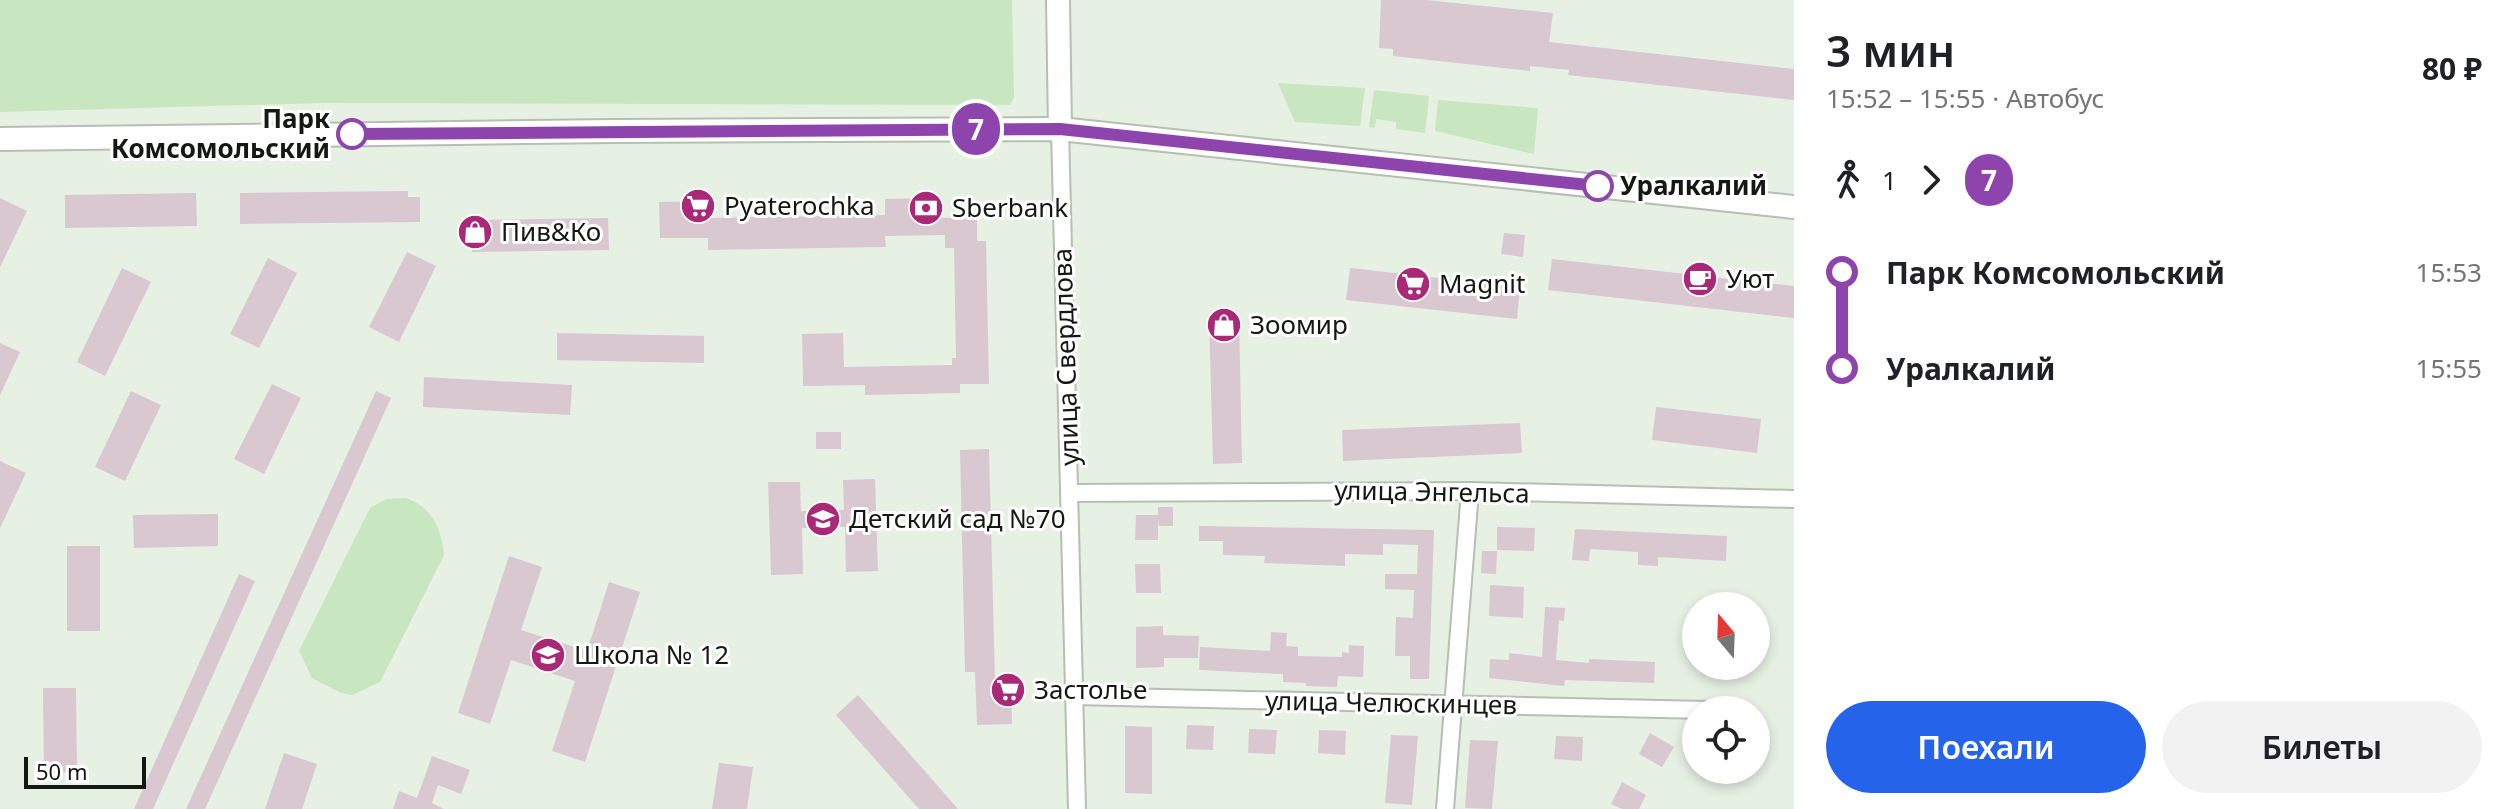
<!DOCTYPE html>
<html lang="ru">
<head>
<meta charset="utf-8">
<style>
	:root { --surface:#fff; --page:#f2f2f2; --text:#202124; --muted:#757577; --accent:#2563eb }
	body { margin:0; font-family:"Noto Sans",sans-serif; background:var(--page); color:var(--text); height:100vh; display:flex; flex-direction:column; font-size:30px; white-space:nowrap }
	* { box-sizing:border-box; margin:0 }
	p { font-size:26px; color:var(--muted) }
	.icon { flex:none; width:44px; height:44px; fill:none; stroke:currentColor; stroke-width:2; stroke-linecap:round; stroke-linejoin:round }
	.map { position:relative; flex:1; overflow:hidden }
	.details { display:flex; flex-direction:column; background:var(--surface); width:720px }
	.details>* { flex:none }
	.badge { padding:0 16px; border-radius:26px; font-size:28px; line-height:52px }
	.needle { width:52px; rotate:341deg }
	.tools { position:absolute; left:1682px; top:592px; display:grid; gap:16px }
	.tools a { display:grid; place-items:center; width:88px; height:88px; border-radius:50%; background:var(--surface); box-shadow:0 4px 12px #0003; font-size:40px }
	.scale { position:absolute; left:24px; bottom:20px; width:122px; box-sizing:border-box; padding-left:8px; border:4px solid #141813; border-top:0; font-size:22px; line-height:28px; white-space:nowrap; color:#141813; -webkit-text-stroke:6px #fff; paint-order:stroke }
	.map>.badge { position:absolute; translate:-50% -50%; box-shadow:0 0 0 4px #fff }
	.legs { display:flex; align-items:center; gap:12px; height:88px; padding:0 32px; font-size:26px }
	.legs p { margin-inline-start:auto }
	.head { display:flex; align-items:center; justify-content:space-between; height:136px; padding:0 32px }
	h1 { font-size:44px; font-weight:600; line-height:60px }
	.action { display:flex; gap:16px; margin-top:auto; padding:16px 32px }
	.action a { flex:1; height:92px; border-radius:48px; background:var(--accent); color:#fff; font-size:32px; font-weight:600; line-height:92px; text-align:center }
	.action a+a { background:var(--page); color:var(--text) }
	ul { padding:0 32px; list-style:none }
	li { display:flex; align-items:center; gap:28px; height:96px; font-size:30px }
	li i { display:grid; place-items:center; width:12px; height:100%; margin:0 10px; background:currentColor }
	li i::after { content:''; width:20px; height:20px; margin:-10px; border:6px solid; border-radius:50%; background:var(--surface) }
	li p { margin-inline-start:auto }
	li:first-child i { background:linear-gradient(#0000 50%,currentColor 0) }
	li:last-child i { background:linear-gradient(currentColor 50%,#0000 0) }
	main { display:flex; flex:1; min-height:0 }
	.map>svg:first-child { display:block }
	.green { fill:#c8e6bf }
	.building { fill:#d9c8d0 }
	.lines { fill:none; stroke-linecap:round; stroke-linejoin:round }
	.minor-casing { stroke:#b5bfb2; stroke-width:20 }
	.major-casing { stroke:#b5bfb2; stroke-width:26 }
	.minor { stroke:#fff; stroke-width:16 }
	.major { stroke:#fff; stroke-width:22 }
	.line-1-casing { stroke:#fff; stroke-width:18 }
	.line-1 { stroke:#8e44ad; stroke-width:12 }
	.stop-1-dot { fill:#fff; stroke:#8e44ad; stroke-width:4 }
	.labels { text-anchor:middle; stroke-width:6; stroke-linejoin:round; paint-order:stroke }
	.stop-label { font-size:26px; font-weight:bold; fill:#141813; stroke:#fff; text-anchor:end }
	.poi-label { font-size:26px; fill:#141813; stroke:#fff; text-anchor:start }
	.street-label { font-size:26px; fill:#141813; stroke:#fff }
</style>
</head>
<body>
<main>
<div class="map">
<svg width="1794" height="809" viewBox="0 0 1794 809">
	<rect width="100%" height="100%" fill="#e6f1e3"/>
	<g class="green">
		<path d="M0 0H1012L1014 98 1010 105 323 103 0 112Z"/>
		<path d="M1278 83 1365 88 1360 126 1295 122Z"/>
		<path d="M1374 90 1429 96 1425 133 1396 129V122L1376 119 1375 128 1369 127Z"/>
		<path d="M1438 100 1538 108 1534 154 1435 131Z"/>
		<path d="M406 498C433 508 441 528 444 555L380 682 352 695 341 693 312 678 299 651 370 508 386 499Z"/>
	</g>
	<g class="building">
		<path d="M1381 0H1426L1553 13 1549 42 1794 69V100L1568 75 1569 70 1530 66V71L1393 56V49L1379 48Z"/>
		<path d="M408 191V197H420V222L240 224V193Z"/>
		<path d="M196 193 197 226 65 228V195Z"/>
		<path d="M0 198 27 211 0 267Z"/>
		<path d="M934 198V218L977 217V241H986L989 384H960V393L865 395V385L803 386 802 334 843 333 844 367 952 365V358H956L954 248H945V235L885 236 886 247 708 250V238H660L659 202 708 201V218L885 215V199Z"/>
		<path d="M608 218 609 250 472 252 471 220Z"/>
		<path d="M1504 233 1525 235 1523 257 1501 254Z"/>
		<path d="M407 252 436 266 399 342 369 327Z"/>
		<path d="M268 258 297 273 259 348 230 334Z"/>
		<path d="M1552 259 1794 286V318L1548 290Z"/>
		<path d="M122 268 151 282 105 376 77 362Z"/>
		<path d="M1350 268 1520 287 1517 319 1346 300Z"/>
		<path d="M1239 317 1242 463 1213 464 1209 318Z"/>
		<path d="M557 333 704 336V363L557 360Z"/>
		<path d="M0 343 20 352 0 395Z"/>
		<path d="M424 377 572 385 570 415 423 407Z"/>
		<path d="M272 384 301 398 264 474 234 459Z"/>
		<path d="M131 391 161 405 125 481 95 467Z"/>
		<path d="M376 391 391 398 205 809H186Z"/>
		<path d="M1656 407 1761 419 1757 453 1652 440Z"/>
		<path d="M1520 423 1522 453 1343 461 1342 430Z"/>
		<rect x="816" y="432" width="25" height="17"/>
		<path d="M989 449 995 681 1011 680 1012 724 977 725 975 672H965L960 450Z"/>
		<path d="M0 461 26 473 0 528Z"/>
		<path d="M875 479 878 571 846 572 845 527 802 528 803 574 771 575 768 482H800L801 511 844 510 843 480Z"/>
		<path d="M1158 507H1173V526H1159L1158 520V540H1135L1136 515H1158Z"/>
		<path d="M218 514V546L134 548 133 515Z"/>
		<path d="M1199 526 1434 530 1429 679H1410V656H1395L1396 617 1413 618 1414 590 1385 589V574H1417L1418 545 1383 544V555L1345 554V566L1264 563 1265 556 1223 555V541H1199Z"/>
		<path d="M1497 527 1535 528 1534 551 1497 550Z"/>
		<path d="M1575 529 1727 536 1726 561 1658 557V566L1638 565V552L1590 549 1589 561 1572 560Z"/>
		<rect x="67" y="546" width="33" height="85"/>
		<path d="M1482 551H1497L1496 574 1481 573Z"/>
		<path d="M509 556 542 567 521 630 587 651 609 582 640 592 585 762 552 751 575 681 511 660 490 724 458 713Z"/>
		<path d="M1135 564H1160L1161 593H1136Z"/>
		<path d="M239 574 255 581 153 809H134Z"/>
		<path d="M1490 585 1524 587 1523 618 1489 616Z"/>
		<path d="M1545 607 1565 608 1564 621 1559 620 1556 660 1589 663V659L1655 662 1654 683 1565 680 1564 686 1489 678 1490 659 1509 660V653L1542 657Z"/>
		<path d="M1163 626V635L1199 636 1198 658H1164V667L1136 668V627Z"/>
		<path d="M1271 632 1287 633 1286 646 1298 647V656L1342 657V652L1349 653V645L1364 646 1363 677 1338 676 1337 687 1306 686V683L1283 682V674L1199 670 1200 647 1270 651Z"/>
		<path d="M43 688H76L77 772 44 773Z"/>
		<path d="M858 695 958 809H919L836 715Z"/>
		<path d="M1187 725 1214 726 1213 750 1186 749Z"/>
		<path d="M1125 726 1152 727V794L1125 793Z"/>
		<path d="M1249 729 1277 730 1275 754 1248 753Z"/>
		<path d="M1319 730 1346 731 1345 755 1318 753Z"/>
		<path d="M1650 733 1674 747 1662 767 1639 754Z"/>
		<path d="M1391 735 1418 736 1412 805 1385 803Z"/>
		<path d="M1556 736 1583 737 1582 761 1554 759Z"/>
		<path d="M1470 740 1498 741 1492 809 1465 808Z"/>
		<path d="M284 753 317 764 302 809H265Z"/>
		<path d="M432 756 470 770 461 794 438 785 432 803 444 809H393L399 791 417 798Z"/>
		<path d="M719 763 753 767 747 809H712Z"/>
		<path d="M1622 782 1646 795 1639 809H1622L1611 804Z"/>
	</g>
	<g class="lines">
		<g class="minor-casing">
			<g id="minor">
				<path d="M1060 129 1077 809"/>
				<path d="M1069 493 1470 491 1794 499"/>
				<path d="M1074 696 1707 710"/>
				<path d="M1445 809 1470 491"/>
			</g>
		</g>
		<g class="major-casing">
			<g id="major">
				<path d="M1058 0 1060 129"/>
				<path d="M0 139 613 131 1060 129 1794 207"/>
			</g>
		</g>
		<use href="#minor" class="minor"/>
		<use href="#major" class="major"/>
	</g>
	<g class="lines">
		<g class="line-1-casing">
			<path id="line-1" d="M352 134 1060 129 1598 186"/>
		</g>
		<use href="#line-1" class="line-1"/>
	</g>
	<defs>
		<g id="supermarket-disc" transform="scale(1.8)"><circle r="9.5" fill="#aa2977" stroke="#fff"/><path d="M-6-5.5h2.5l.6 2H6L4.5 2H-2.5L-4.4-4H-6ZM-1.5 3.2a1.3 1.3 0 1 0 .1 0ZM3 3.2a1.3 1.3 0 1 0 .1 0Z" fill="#fff"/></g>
		<g id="bank-disc" transform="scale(1.8)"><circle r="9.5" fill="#aa2977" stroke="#fff"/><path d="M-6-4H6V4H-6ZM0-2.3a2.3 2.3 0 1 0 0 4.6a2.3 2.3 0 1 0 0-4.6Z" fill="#fff"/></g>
		<g id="shop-disc" transform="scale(1.8)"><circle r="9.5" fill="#aa2977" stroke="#fff"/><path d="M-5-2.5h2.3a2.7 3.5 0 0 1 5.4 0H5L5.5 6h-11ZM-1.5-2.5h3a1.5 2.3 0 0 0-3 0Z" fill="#fff"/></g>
		<g id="cafe-disc" transform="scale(1.8)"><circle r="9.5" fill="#aa2977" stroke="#fff"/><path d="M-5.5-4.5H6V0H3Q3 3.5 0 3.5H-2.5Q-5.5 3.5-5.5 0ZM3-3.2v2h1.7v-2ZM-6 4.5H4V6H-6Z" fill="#fff"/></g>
		<g id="school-disc" transform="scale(1.8)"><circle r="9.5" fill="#aa2977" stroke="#fff"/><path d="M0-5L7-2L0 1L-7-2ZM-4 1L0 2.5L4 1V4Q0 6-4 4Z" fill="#fff"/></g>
	</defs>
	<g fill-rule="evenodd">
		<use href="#supermarket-disc" x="698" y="206"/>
		<use href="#bank-disc" x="926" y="208"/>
		<use href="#shop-disc" x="475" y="232"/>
		<use href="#cafe-disc" x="1700" y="279"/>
		<use href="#supermarket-disc" x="1413" y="284"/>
		<use href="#shop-disc" x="1224" y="325"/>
		<use href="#school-disc" x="823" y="519"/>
		<use href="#school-disc" x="548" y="655"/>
		<use href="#supermarket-disc" x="1008" y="690"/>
	</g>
	<g class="stop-1-dot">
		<circle cx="352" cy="134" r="14"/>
		<circle cx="1598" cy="186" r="14"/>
	</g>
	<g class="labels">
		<g class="stop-label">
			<text x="330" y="128">Парк<tspan x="330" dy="30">Комсомольский</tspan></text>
			<text x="1620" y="195" text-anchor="start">Уралкалий</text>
		</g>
		<g class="poi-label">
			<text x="724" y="215">Pyaterochka</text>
			<text x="952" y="217">Sberbank</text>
			<text x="501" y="241">Пив&amp;Ко</text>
			<text x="1726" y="288">Уют</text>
			<text x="1439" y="293">Magnit</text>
			<text x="1250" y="334">Зоомир</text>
			<text x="849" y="528">Детский сад №70</text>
			<text x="574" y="664">Школа № 12</text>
			<text x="1034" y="699">Застолье</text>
		</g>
		<g class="street-label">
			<text transform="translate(1066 357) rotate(-92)" y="9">улица Свердлова</text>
			<text transform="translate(1432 492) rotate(1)" y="9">улица Энгельса</text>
			<text transform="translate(1391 703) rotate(1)" y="9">улица Челюскинцев</text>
		</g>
	</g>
</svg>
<div class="tools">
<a><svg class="needle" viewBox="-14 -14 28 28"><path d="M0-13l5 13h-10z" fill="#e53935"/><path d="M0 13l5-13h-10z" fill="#757577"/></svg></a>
<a><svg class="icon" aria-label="locate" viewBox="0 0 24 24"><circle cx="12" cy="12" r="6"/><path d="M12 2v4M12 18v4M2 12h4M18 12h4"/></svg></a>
</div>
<div class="scale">50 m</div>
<b class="badge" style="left:976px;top:129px;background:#8e44ad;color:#fff">7</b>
</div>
<section class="details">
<div class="head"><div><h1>3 мин</h1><p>15:52 – 15:55 · Автобус</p></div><b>80 ₽</b></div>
<div class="legs"><svg class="icon" aria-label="walk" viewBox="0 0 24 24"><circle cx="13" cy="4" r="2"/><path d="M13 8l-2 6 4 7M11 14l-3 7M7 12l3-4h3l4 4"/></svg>1<svg class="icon" aria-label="forward" viewBox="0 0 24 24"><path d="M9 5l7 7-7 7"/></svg><b class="badge" style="background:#8e44ad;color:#fff">7</b></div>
<ul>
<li><i style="color:#8e44ad"></i><b>Парк Комсомольский</b><p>15:53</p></li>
<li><i style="color:#8e44ad"></i><b>Уралкалий</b><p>15:55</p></li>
</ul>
<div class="action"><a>Поехали</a><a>Билеты</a></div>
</section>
</main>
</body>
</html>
